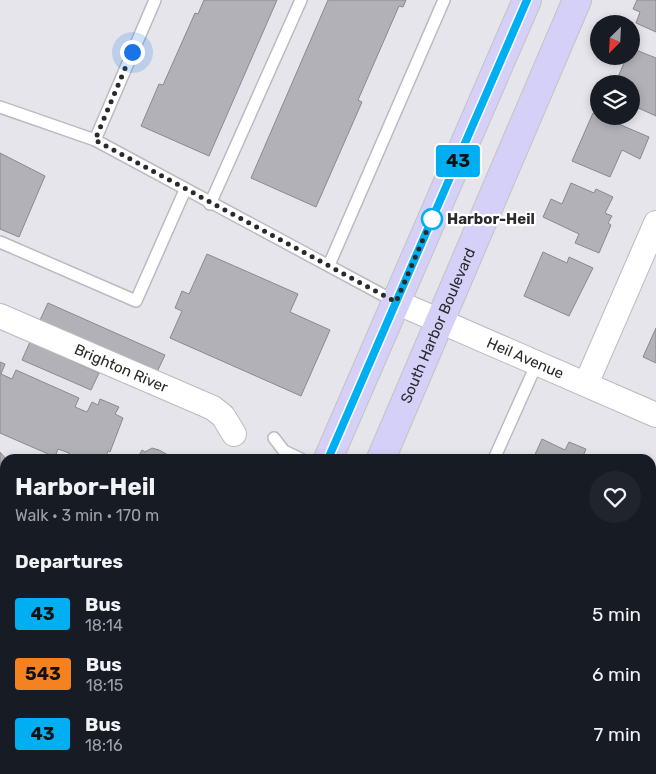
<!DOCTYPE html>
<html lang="en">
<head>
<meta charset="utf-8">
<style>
	:root { --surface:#171b24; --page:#20242c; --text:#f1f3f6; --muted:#9ea1a6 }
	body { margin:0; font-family:Rubik,sans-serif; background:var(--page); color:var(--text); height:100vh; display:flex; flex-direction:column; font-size:19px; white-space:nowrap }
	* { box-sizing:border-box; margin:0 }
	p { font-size:16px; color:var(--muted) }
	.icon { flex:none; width:28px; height:28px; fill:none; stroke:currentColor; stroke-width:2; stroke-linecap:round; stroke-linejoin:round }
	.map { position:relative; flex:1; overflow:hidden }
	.sheet { position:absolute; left:0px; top:454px; width:656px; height:321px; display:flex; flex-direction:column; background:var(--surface); border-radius:15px 15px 0 0; box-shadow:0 2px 8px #0003 }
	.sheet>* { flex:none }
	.badge { padding:0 10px; border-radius:4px; font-size:18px; line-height:32px }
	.needle { width:32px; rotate:204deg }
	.controls { position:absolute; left:590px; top:15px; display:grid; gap:10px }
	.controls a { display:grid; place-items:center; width:50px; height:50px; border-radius:50%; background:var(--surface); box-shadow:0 2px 8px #0003; font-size:25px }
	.you { position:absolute; width:25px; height:25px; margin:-12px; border:4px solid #fff; border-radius:50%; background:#1a73e8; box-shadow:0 0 0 8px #1a73e833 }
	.map>.badge { position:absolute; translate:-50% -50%; box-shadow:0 0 0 2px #fff }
	h2 { padding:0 15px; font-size:19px; line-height:45px }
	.round { display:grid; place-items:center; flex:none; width:52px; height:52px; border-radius:26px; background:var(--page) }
	.summary { display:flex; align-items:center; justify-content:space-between; height:85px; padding:0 15px }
	h1 { font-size:24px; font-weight:700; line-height:38px }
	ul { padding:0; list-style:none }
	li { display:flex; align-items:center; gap:15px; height:60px; padding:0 15px }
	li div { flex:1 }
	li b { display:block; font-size:19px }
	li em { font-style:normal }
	li .badge { min-width:55px; font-weight:700; text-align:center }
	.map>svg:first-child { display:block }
	.building { fill:#b1b1b7; stroke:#8a898f }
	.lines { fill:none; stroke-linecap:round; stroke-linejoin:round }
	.lane-casing { stroke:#bbbac0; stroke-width:14 }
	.street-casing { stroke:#bbbac0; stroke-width:26 }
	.primary-casing { stroke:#c3c3c4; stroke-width:30 }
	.lane { stroke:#fff; stroke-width:11 }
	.street { stroke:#fff; stroke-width:24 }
	.primary { stroke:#d4d0f7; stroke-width:28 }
	.line-casing { stroke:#fff; stroke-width:11 }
	.line { stroke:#00aff2; stroke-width:8 }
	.walk { stroke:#2a2a2c; stroke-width:5; stroke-dasharray:0 9 }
	.stop-dot { fill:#fff; stroke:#00aff2; stroke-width:2.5 }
	.labels { text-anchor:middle; stroke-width:4.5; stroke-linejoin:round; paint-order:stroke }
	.stop-label { font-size:15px; font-weight:bold; fill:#2a2a2c; stroke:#fff; text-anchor:start }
	.street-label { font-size:15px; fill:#2a2a2c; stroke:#fff }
</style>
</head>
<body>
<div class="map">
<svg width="656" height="774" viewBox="0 0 656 774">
	<rect width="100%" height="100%" fill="#e5e5eb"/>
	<g class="building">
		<path d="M204 0H277L209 156 141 126 159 84 163 85 195 13 198 14Z"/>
		<path d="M328 0H406L403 7 399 6 358 100 362 102 316 207 251 178Z"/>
		<path d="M637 0H656V32L636 23 640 12 633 9Z"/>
		<path d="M631 48 656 58V116L634 106 632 104 635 98 631 96V84H615L627 56H631Z"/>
		<path d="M593 113 649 137 640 159 622 150 610 177 572 161Z"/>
		<path d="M0 153 45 176 19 237 0 229Z"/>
		<path d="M571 183 594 193 596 189 613 197 605 213 612 216 608 223 611 225 599 253 575 243 579 234 543 217 551 199 562 204Z"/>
		<path d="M543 252 567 263 569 257 593 268 569 316 524 296Z"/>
		<path d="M207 254 298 294 290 312 330 330 301 396 170 338 182 311 175 308 182 291 189 294Z"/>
		<path d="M48 303 165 355 157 372 40 320Z"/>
		<path d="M656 328V363L643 357Z"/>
		<path d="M30 342 99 373 91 390 22 360Z"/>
		<path d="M0 362 5 364 1 374 12 379 16 370 79 398 75 407 87 412 92 402 98 405 100 399 119 407 115 414 123 418 110 452 108 451 105 459H66L69 453 58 449 55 457 0 433Z"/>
		<path d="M542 439 565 450 569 442 586 449 582 459H533Z"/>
		<path d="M152 448 159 450 175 459H137L142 450 145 452Z"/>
		<path d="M0 452 6 459 5 495 1 500Z"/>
		<path d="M654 494 656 495 655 544 651 542V496Z"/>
		<path d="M0 569 5 571V624L0 621Z"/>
		<path d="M5 624V644L0 634Z"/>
		<path d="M455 770H475L474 774H460Z"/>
		<path d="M500 770H504L512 774H498Z"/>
		<path d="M518 770H566L570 772 569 774H516Z"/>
		<path d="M583 770H623L622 772 626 774H581Z"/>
		<path d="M636 770H647L653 773 634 774Z"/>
	</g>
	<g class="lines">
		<g class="lane-casing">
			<g id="lane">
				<path d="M0 107 95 140 396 302"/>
				<path d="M95 140 155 0"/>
				<path d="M210 204 301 0"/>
				<path d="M0 242 136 301 185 190"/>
				<path d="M329 265 444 0"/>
				<path d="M274 438 284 451 301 459"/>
				<path d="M494 459 537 363"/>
				<path d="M651 683 656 672"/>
				<path d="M651 714 656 716"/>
				<path d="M310 774 312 770"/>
				<path d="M353 774 355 770"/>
			</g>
		</g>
		<g class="street-casing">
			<g id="street">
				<path id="s1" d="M396 302 656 415"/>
				<path id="s2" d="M0 316 213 408 223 416 234 434"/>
				<path d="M586 384 656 223"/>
				<path d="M0 666 5 669"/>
			</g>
		</g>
		<g class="primary-casing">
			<g id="primary">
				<path d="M328 459 527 0"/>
				<path id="s3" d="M381 459 577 0"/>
				<path d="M190 774 192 770"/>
				<path d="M243 774 245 770"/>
			</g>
		</g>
		<use href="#lane" class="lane"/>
		<use href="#street" class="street"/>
		<use href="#primary" class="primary"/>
	</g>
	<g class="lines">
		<g class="line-casing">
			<path id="line" d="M328 459 527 0"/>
		</g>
		<use href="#line" class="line"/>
		<path class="walk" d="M132 52 95 140 396 302 434 214 432 219"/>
	</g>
	<circle class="stop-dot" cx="432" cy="219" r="10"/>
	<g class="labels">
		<g class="stop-label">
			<text x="447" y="224">Harbor-Heil</text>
		</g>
		<g class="street-label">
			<text dy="5" stroke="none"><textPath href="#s3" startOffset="145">South Harbor Boulevard</textPath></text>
			<text dy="5" stroke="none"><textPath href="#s1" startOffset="141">Heil Avenue</textPath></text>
			<text dy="5" stroke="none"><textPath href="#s2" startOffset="132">Brighton River</textPath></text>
		</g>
	</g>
</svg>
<div class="controls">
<a><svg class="needle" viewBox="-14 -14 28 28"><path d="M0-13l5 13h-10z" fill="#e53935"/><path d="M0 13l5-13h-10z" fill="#9ea1a6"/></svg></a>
<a><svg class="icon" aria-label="layers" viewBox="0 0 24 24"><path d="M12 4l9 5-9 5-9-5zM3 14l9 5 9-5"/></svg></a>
</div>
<div class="you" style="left:132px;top:52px"></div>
<b class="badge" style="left:458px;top:161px;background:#00aff2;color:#111">43</b>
<section class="sheet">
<div class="summary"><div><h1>Harbor-Heil</h1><p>Walk · 3 min · 170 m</p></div><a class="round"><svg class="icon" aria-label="heart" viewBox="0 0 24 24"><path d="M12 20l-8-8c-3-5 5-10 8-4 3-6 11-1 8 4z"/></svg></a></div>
<h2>Departures</h2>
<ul>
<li><span class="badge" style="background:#00aff2;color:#111">43</span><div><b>Bus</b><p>18:14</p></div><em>5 min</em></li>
<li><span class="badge" style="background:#f48221;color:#111">543</span><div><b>Bus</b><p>18:15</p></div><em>6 min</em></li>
<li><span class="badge" style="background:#00aff2;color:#111">43</span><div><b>Bus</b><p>18:16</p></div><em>7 min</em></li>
</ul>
</section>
</div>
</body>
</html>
